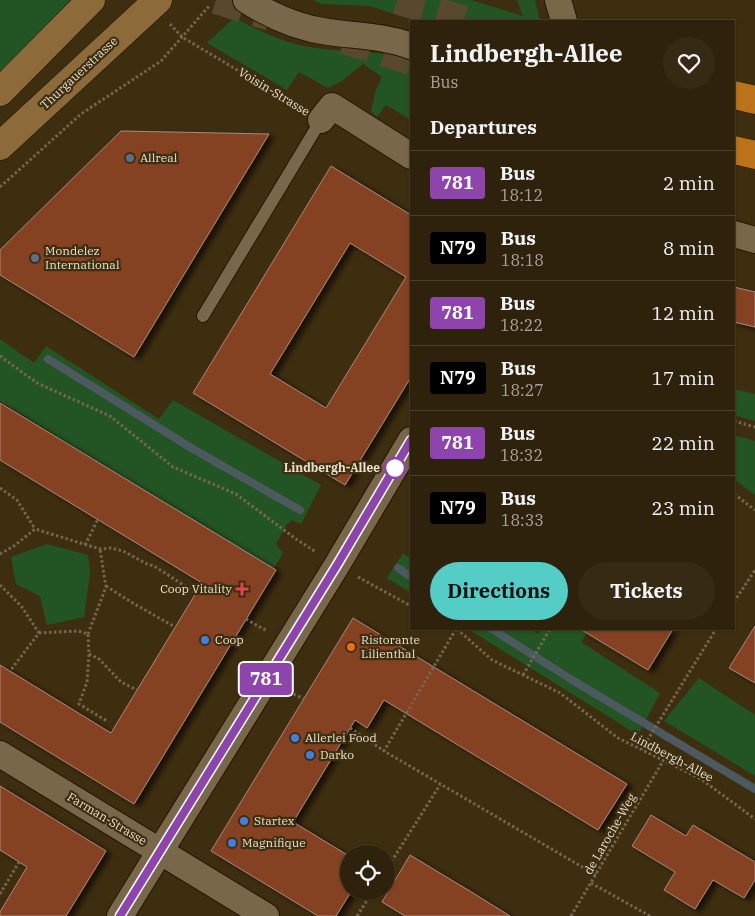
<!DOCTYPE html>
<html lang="en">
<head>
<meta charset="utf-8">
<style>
	:root { --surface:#2e220c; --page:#362a15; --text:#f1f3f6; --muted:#a7a49d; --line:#493f2d; --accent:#54cdc7 }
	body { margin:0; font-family:"IBM Plex Serif",serif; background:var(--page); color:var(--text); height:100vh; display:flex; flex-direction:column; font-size:19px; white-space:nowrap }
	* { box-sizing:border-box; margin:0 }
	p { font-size:16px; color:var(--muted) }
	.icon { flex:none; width:28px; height:28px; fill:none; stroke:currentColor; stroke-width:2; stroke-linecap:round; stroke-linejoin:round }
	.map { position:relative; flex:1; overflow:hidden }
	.sheet { position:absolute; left:410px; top:20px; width:325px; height:610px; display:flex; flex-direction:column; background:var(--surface); border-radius:0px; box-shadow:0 1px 4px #0004,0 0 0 1px var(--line) }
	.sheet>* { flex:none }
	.badge { padding:0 10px; border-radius:4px; font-size:18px; line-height:32px }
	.buttons { position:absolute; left:340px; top:845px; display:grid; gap:10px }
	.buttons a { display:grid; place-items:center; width:55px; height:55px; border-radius:50%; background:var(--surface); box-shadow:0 1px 4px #0004,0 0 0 1px var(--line); font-size:25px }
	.map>.badge { position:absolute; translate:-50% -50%; box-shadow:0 0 0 2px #fff }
	h2 { padding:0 20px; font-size:19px; line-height:45px }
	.round { display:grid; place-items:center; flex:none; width:52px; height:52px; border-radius:26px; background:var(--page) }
	.overview { display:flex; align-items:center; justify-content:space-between; height:85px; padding:0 20px }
	h1 { font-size:24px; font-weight:800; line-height:38px }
	.action { display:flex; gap:10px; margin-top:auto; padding:10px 20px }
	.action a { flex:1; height:58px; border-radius:30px; background:var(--accent); color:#111; font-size:20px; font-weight:800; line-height:58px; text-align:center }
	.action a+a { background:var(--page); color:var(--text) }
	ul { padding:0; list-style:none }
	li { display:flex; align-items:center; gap:15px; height:65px; padding:0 20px; border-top:1px solid var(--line) }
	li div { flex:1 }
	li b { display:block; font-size:19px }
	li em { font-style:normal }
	li .badge { min-width:55px; font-weight:700; text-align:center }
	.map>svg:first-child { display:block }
	.green { fill:#235424 }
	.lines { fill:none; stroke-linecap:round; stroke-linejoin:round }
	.stream { stroke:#4c595f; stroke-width:8 }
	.building { fill:#854321; stroke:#aa8777; fill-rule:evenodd; filter:url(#shadow) }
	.highway-tunnel { stroke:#58492d; stroke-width:28; stroke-dasharray:28 14; stroke-linecap:butt }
	.lane-casing { stroke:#241500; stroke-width:14 }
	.street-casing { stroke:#241500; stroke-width:28 }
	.secondary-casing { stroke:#241500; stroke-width:29 }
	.highway-casing { stroke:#241500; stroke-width:29 }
	.path { stroke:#75674e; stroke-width:3; stroke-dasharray:2.5 2.5; stroke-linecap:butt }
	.lane { stroke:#786749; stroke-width:12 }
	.street { stroke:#786749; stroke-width:26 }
	.secondary { stroke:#8c6a3a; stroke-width:28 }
	.highway { stroke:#bc7218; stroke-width:28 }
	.line-casing { stroke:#fff; stroke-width:11 }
	.line { stroke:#8e44ad; stroke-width:8 }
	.service-dot { fill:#5c6f8a; stroke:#3e2e10; stroke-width:2 }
	.stop-dot { fill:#fff; stroke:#8e44ad; stroke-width:2.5 }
	.health-dot { fill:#e0444e; stroke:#3e2e10; stroke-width:2 }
	.shop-dot { fill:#3f7fe0; stroke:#3e2e10; stroke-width:2 }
	.food-dot { fill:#e8710a; stroke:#3e2e10; stroke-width:2 }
	.labels { text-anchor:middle; stroke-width:4.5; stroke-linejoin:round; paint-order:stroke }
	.street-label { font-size:12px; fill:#e9dfcf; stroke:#3e2e10 }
	.poi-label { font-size:12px; fill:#e9dfcf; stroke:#3e2e10; text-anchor:start }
	.stop-label { font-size:12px; font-weight:bold; fill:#e9dfcf; stroke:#3e2e10; text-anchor:end }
</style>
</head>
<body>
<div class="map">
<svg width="755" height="916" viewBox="0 0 755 916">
	<defs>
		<filter id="shadow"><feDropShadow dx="5.5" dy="3" stdDeviation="2.5" flood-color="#0009"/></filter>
	</defs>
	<rect width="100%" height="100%" fill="#3e2e10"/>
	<g class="green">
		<path d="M0 0H70L0 75Z"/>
		<path d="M313 0H471L523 16 517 0H535L540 21H415L370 6 322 4Z"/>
		<path d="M234 18C259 30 283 43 310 47 331 51 353 50 375 53 388 54 400 60 411 65V120L386 105 377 117 371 112 376 89 382 77 363 64 342 81 328 88 299 72 287 90 207 43Z"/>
		<path d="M0 339 34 363 46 346 159 419 173 400 321 485 301 524 292 520 287 524 276 544 283 553 273 570 0 401Z"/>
		<path d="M734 389 755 394V421L734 415Z"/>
		<path d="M734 435 755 441V495L734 479Z"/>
		<path d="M47 544 88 555 90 573 84 617 47 625 40 596 16 584 11 557Z"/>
		<path d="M403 553 411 559V593L387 578Z"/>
		<path d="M468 629H529L538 634 541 629H589L581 642 660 693 638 735Z"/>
		<path d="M699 678 755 715V776L664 721Z"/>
	</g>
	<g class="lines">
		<g class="stream">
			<path d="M48 359 193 449 300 510"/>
			<path d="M398 568 411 577"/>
			<path d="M492 629 572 680 755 789"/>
		</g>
	</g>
	<g class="building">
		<path d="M121 131 269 134 134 357 0 275V250Z"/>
		<path d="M331 166 411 215V377L345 485 193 393ZM350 243 406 277 326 408 270 374Z"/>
		<path d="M734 287 755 292V327L734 322Z"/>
		<path d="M0 403 276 570 134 804 0 722V665L111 733 202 583 0 460Z"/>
		<path d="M353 618 627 784 598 830 384 700 367 728 355 720 293 822 349 856V895L336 916H318L211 851Z"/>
		<path d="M755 626V683L729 668Z"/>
		<path d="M580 629H673L648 670Z"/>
		<path d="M0 786 106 851 66 916H0V912L27 867 0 850Z"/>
		<path d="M651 815 686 836 693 825 755 862V880L744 898 713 880 695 909 664 890 675 872 632 846Z"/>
		<path d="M410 855 473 893 510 916H405L382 902Z"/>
	</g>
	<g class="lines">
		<g class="highway-tunnel">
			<path d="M216 0 270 17"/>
			<path d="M397 0 469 21"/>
			<path d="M344 40 411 61"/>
		</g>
		<g class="lane-casing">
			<path id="lane" d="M203 316 321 120"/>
		</g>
		<g class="street-casing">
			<g id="street">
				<path d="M246 0C271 16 299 28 328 32 357 36 384 36 411 46"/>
				<path d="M558 0 564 21"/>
				<path d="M321 120 332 106 411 156"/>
				<path d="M734 234 755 240"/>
				<path d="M0 754 266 916"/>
				<path d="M120 916 337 565 411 440"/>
			</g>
		</g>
		<g class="secondary-casing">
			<g id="secondary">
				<path d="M0 92 91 0"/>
				<path d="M0 146 158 0"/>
			</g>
		</g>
		<g class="highway-casing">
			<g id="highway">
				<path d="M734 95 755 100"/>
				<path d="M734 150 755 155"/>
			</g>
		</g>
		<g class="path">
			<path d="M170 24 182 37 299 107"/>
			<path d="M0 187 81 114 161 61 210 5"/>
			<path d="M0 356 37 383 110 416 173 467 236 494 296 539 316 552"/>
			<path d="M734 421 755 427"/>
			<path d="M0 488 17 500 35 529"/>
			<path d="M734 494 755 510"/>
			<path d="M85 545 98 519"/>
			<path d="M0 554 14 546 35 529 100 549 111 548 123 551 147 564 154 566 196 593"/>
			<path d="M358 577 411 606"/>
			<path d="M0 585 22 607 39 633 10 671"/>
			<path d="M106 586 131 602 175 627"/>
			<path d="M734 602 755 570"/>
			<path d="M246 619 267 631"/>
			<path d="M456 629 384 751 596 875"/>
			<path d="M457 629 492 660 560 693 618 738 701 779 755 819"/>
			<path d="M39 633 78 631 88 634 89 654 87 682 79 704 107 721"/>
			<path d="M88 634 106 587 100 549"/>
			<path d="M89 654 99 659 121 682 137 690"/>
			<path d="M523 675 550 629"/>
			<path d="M289 692 304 699"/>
			<path d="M350 728 384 751"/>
			<path d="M642 749 716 629"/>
			<path d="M386 870 440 785"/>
			<path d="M591 883 650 916"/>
			<path d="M0 894 19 862"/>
			<path d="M357 916 373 891"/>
			<path d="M571 916 663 761"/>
		</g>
		<use href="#lane" class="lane"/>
		<use href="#street" class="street"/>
		<use href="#secondary" class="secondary"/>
		<use href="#highway" class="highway"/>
	</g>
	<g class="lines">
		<g class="line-casing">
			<path id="line" d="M120 916 337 565 411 440"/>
		</g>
		<use href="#line" class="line"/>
	</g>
	<g class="service-dot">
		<circle cx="130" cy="158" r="5"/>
		<circle cx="35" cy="258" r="5"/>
	</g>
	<circle class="stop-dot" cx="395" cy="468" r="10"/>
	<path class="health-dot" d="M239.5 581.5h5v5h5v5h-5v5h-5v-5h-5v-5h5z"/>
	<g class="shop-dot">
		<circle cx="205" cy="640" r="5"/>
		<circle cx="295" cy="738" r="5"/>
		<circle cx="310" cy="755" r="5"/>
		<circle cx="244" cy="821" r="5"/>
		<circle cx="232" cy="843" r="5"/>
	</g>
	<circle class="food-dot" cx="351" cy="647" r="5"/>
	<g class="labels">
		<g class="street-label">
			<text transform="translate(79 73) rotate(-43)" y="4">Thurgauerstrasse</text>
			<text transform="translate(274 92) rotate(31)" y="4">Voisin-Strasse</text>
			<text transform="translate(672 757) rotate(28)" y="4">Lindbergh-Allee</text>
			<text transform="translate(107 819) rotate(31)" y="4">Farman-Strasse</text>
			<text transform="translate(610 834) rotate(-60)" y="4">de Laroche-Weg</text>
		</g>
		<g class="poi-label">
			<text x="140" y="162">Allreal</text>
			<text x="45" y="255">Mondelez<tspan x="45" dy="14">International</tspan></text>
			<text x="232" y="593" text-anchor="end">Coop Vitality</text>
			<text x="215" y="644">Coop</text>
			<text x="361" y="644">Ristorante<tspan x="361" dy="14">Lilienthal</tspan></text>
			<text x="305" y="742">Allerlei Food</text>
			<text x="320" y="759">Darko</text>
			<text x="254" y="825">Startex</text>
			<text x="242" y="847">Magnifique</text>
		</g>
		<g class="stop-label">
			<text x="380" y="472">Lindbergh-Allee</text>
		</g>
	</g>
</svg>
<div class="buttons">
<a><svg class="icon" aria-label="locate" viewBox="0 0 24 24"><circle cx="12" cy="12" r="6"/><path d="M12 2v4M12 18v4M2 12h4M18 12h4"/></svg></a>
</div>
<b class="badge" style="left:266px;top:679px;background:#8e44ad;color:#fff">781</b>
<section class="sheet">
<div class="overview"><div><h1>Lindbergh-Allee</h1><p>Bus</p></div><a class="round"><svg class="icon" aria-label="heart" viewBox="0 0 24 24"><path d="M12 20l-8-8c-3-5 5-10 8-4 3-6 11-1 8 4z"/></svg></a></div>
<h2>Departures</h2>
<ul>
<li><span class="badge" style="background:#8e44ad;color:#fff">781</span><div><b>Bus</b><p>18:12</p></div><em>2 min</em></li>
<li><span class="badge" style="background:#000;color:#fff">N79</span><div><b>Bus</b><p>18:18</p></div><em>8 min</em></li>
<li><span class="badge" style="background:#8e44ad;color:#fff">781</span><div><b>Bus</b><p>18:22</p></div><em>12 min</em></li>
<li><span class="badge" style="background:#000;color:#fff">N79</span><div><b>Bus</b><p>18:27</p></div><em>17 min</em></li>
<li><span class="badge" style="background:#8e44ad;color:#fff">781</span><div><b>Bus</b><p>18:32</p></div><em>22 min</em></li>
<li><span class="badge" style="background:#000;color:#fff">N79</span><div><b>Bus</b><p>18:33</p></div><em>23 min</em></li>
</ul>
<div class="action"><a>Directions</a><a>Tickets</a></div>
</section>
</div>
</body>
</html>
